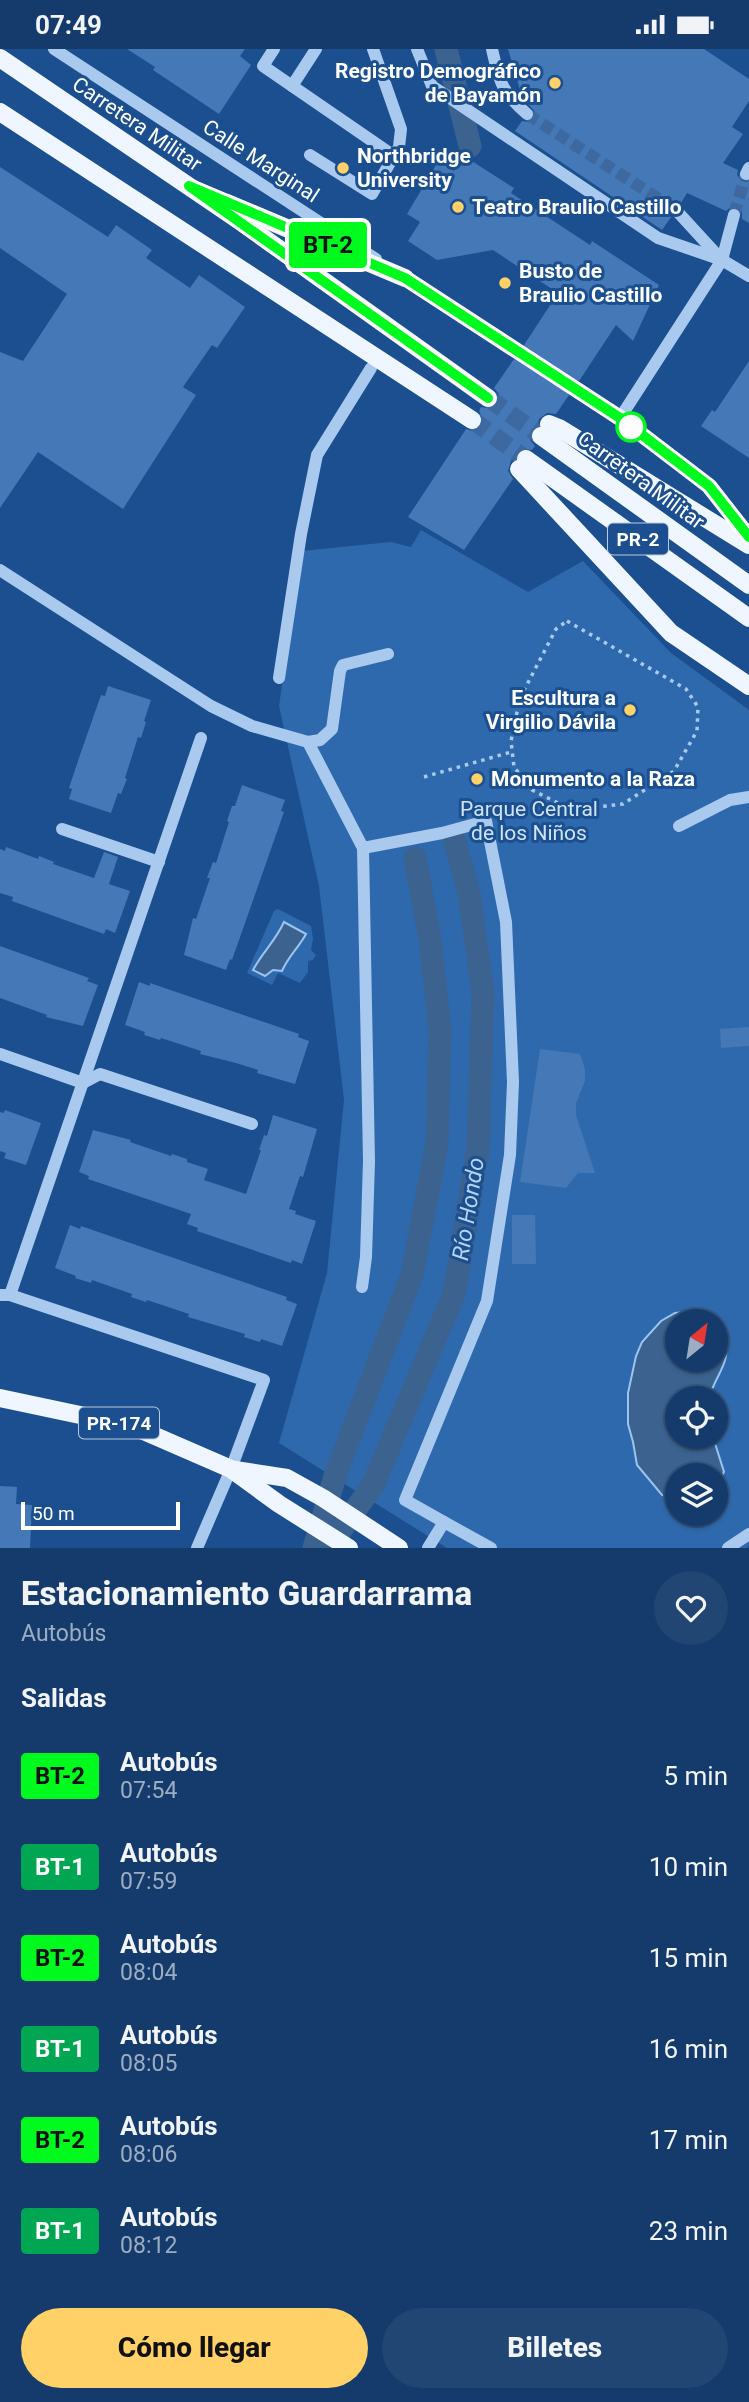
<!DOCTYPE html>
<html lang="es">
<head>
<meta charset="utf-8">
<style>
	:root { --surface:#143b6b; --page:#214673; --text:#f1f3f6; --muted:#9dadc1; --line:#33557e; --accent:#ffd166 }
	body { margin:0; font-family:Roboto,sans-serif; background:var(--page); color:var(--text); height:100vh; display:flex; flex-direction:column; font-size:26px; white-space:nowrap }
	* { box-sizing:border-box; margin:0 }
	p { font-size:23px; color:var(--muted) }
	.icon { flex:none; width:38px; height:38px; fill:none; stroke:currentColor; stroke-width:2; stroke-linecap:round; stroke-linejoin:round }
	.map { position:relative; height:1499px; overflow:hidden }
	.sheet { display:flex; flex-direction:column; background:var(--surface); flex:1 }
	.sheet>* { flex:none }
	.badge { padding:0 14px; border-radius:5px; font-size:24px; line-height:46px }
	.needle { width:46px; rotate:30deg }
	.controls { position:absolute; left:665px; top:1260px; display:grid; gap:14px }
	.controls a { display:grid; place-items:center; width:63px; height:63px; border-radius:50%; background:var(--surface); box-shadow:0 2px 5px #0004,0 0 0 2px var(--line); font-size:35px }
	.scale { position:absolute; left:21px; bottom:18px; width:159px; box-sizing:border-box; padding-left:7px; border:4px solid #fff; border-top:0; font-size:19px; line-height:24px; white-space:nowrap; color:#fff; -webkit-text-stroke:5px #1b4f8f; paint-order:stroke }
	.map>.badge { position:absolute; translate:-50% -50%; box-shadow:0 0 0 4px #fff }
	h2 { padding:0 21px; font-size:26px; line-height:63px }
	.round { display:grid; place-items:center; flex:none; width:74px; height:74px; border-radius:37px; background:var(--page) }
	.headline { display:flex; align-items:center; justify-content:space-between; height:119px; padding:0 21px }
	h1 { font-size:33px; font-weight:800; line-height:52px }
	.primary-button { display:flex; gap:14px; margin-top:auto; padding:14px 21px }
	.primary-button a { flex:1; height:80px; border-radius:42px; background:var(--accent); color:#111; font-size:28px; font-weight:800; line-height:80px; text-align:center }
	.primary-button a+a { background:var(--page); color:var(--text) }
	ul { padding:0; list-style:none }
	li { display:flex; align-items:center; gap:21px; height:91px; padding:0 21px }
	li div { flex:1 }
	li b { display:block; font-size:26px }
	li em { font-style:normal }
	li .badge { min-width:77px; font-weight:700; text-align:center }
	.status { display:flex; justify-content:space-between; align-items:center; height:49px; padding:0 35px; background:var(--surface); direction:ltr }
	.status svg { height:19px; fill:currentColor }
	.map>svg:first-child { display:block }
	.green { fill:#2e69ad; fill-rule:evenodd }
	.water { fill:#3c6290; stroke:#9cc4f0; stroke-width:2 }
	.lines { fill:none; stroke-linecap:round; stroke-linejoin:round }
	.canal { stroke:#3c6290; stroke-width:23 }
	.building { fill:#4478b7 }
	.minor-tunnel { stroke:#3d69a0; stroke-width:12; stroke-dasharray:12 6; stroke-linecap:butt }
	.major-tunnel { stroke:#3d69a0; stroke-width:18; stroke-dasharray:18 9; stroke-linecap:butt }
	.path { stroke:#a9c9ee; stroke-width:3.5; stroke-dasharray:3.5 5; stroke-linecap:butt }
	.minor { stroke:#a9c9ee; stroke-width:12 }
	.major { stroke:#f0f6ff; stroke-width:18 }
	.line-casing { stroke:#fff; stroke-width:16 }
	.line { stroke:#00fa1d; stroke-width:10 }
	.poi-dot { fill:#ffd166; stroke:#1b4f8f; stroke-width:2.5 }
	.stop-dot { fill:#fff; stroke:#00fa1d; stroke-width:3.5 }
	.labels { text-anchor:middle; stroke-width:6; stroke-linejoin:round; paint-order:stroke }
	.shield { fill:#1b4f8f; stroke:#bbcadd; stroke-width:2 }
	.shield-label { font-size:19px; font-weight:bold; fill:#fff }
	.poi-label { font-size:21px; font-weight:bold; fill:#fff; stroke:#1b4f8f; text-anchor:start }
	.street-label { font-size:21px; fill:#fff; stroke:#1b4f8f }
	.park-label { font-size:21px; fill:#cfe3fa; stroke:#1b4f8f }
	.water-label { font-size:23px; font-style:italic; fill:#b5d3f5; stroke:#1b4f8f }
</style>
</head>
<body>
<div class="status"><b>07:49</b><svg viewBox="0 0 49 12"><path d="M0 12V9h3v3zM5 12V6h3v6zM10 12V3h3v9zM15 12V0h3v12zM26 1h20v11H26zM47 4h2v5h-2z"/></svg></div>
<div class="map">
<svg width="749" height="1499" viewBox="0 0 749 1499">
	<rect width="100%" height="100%" fill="#1b4f8f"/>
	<g class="green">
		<path d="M421 481 528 543 583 512 671 604 749 661V1497L746 1499H447L279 1394 327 1224 344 1051 319 837 279 657 301 502 391 493 411 498ZM677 1272H716V1311H677ZM677 1349H716V1388H677ZM677 1426H716V1465H677Z"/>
		<path d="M278 860 311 877 313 890 311 901 316 906 313 911 308 912V923L300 934 278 924 272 936 247 924 274 862Z"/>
	</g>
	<g class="water">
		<path d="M284 873 306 885C299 898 288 908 282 922L273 921 265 927 253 921C262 904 276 891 284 873Z"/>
		<path d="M686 1263 706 1267 715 1272H677V1311H716V1273C722 1278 722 1280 724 1286 733 1313 716 1324 709 1349H677V1388H713L724 1423 716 1437V1426H677V1451L662 1446 637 1416 633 1393 628 1375V1344L636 1307 642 1293 661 1272 675 1264Z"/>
	</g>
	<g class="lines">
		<g class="canal">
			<path d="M446 0 470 97"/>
			<path d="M314 1499 336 1424 412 1226 437 1094 440 981 430 890 415 809"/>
			<path d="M328 1499 373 1436 454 1245 478 1100 483 944 469 844 455 793"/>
		</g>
	</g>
	<g class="building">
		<path d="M127 0H245L240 7 251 16 219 65 153 21 155 18Z"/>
		<path d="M508 0H704L749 30V52L732 78 743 85 723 114 738 121 737 126 742 132 749 133V174L742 170V163L737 158H731L726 162 687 144 681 154 675 152 670 155 667 162 671 168 662 181 515 82 522 72 529 73 533 71 535 63 522 48Z"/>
		<path d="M464 107 514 139 511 144 590 196 592 192 659 236 633 292 616 276 579 332 574 330 567 334 565 339 569 346 556 365 547 364 539 370 538 376 532 380 530 385V391L535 397 532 401 521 400 511 412 508 422 513 430 464 501 408 468 466 380 472 382 481 378 483 371 479 362 481 358 492 360 498 355 499 345 494 339 514 310 519 312 526 308 528 303 524 296 558 244 493 201 437 211 408 192 420 173 407 165 439 111 454 122Z"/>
		<path d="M0 118 108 188 116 176 152 201 146 209 190 239 199 226 245 258 217 299 212 296 183 338 196 346 123 460 38 403 0 459V303L23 312 67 245 0 199Z"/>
		<path d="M749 312V409L701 377 712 361 715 363Z"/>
		<path d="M108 637 151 651 144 672 146 673 141 689 138 688 125 729 127 730 121 745 118 744 111 764 69 750 72 740 69 739 81 703 101 646 105 647Z"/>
		<path d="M242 736 285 751 281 762 284 763 232 911 230 910 226 921 184 906 193 869 196 870 210 829H207L213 813 216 814 229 773 227 772 232 757H235Z"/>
		<path d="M6 798 38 810 39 807 54 813 53 815 94 829 104 803 118 808 109 835 130 842 115 884 106 880 104 885 12 852 13 848 0 844V800L5 802Z"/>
		<path d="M0 897 89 929 87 932 98 936 83 977 46 968 47 966 0 949Z"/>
		<path d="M139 933 150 937V934L299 985 298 988 309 992 295 1035 257 1024 258 1021 236 1014 200 1005 201 1002 161 989 160 991 144 986 145 983 125 976Z"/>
		<path d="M749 978V997L721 999 720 980Z"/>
		<path d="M540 1000 580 1005 585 1020V1032L576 1054V1066L595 1124H578L566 1139 520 1133Z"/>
		<path d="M5 1061 41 1074 26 1116 4 1109 6 1104 0 1102V1063L4 1064Z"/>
		<path d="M273 1066 317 1080 303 1128 300 1127 289 1160 296 1162 295 1165 316 1172 302 1215 292 1211 291 1214 197 1182 198 1179 187 1175 191 1165 88 1130 89 1127 79 1123 93 1081 131 1091 130 1093 171 1107 172 1105 187 1110V1113L208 1120 204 1131 246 1145 261 1101H259L264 1086 267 1087Z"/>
		<path d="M512 1166H535L536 1215H512Z"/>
		<path d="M70 1176 80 1180 81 1177 287 1248 286 1251 297 1255 282 1297 261 1290 260 1293 244 1288 245 1285 188 1268 189 1265 147 1251 146 1253 131 1248 132 1245 92 1231 91 1234 75 1229 76 1227 55 1219Z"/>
		<path d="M0 1437 17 1438 16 1455 32 1456 30 1499H0Z"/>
	</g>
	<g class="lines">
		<g class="minor-tunnel">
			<path d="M527 65 676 161"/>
			<path d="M734 166 746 125"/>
			<path d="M519 303 574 339"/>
		</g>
		<g class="major-tunnel">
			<path d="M488 349 541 387"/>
			<path d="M472 371 526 410"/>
		</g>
		<g class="path">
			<path d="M567 572 686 640 698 658 697 682 674 722 623 755 572 761 532 741 514 718 511 692 520 649 556 580Z"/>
			<path d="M424 728 511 703"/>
		</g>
		<g class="minor">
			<path d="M54 0 376 210"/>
			<path d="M274 0 263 17 394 107"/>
			<path d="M417 0 432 37 658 189 722 211 749 227"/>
			<path d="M492 0C499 31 501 43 527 65"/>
			<path d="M292 37 316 0"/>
			<path d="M310 106 372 145 399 98 401 80 373 0"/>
			<path d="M746 125 749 119"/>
			<path d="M676 161 719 208"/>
			<path d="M400 226 519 303"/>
			<path d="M574 339 620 369 709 437 749 488"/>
			<path d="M620 369 722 211 734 166"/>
			<path d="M0 521 211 657 252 677 308 693 320 691 332 680 340 622 343 616 388 605"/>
			<path d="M279 629 301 485 317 406 371 319"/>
			<path d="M308 693 363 799 369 1112 366 1208 362 1238"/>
			<path d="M679 777 730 751 749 748"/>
			<path d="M62 780 159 813"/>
			<path d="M363 799 442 784 486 772 506 873 513 1033 510 1106 487 1252 405 1451 444 1473 428 1499"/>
			<path d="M0 1005 83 1034 100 1025 252 1075"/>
			<path d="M0 1246H10L264 1331 231 1420 197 1499"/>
			<path d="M10 1246 201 689"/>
			<path d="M444 1473 491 1499"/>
			<path d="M728 1499 749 1485"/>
		</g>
		<g class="major">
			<path d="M0 9 237 170 488 349"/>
			<path d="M0 63 472 371"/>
			<path d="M227 154 405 229"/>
			<path d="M549 375 559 379 749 496"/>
			<path d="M541 387 749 536"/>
			<path d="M526 410 749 569"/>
			<path d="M519 420 671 584 749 637"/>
			<path d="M0 1349 132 1377 231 1420 279 1455 349 1499"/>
			<path d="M235 1421 287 1429 323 1449 399 1499"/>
		</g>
	</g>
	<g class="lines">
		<g class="line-casing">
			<path id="line" d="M488 349 189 137 405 229 620 369 709 437 749 488"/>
		</g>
		<use href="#line" class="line"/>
	</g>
	<g class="poi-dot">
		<circle cx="555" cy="34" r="7"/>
		<circle cx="343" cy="119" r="7"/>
		<circle cx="458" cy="158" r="7"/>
		<circle cx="505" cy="234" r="7"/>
		<circle cx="630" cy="661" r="7"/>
		<circle cx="477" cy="730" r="7"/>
	</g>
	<circle class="stop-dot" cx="631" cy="378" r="14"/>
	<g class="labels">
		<g class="shield">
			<rect x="608" y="474.5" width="60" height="31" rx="5"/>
			<rect x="79" y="1358.5" width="80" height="31" rx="5"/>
		</g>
		<g class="shield-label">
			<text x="638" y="497">PR-2</text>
			<text x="119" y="1381">PR-174</text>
		</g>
		<g class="poi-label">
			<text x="541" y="29" text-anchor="end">Registro Demográfico<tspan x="541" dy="24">de Bayamón</tspan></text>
			<text x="357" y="114">Northbridge<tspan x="357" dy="24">University</tspan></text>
			<text x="472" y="165">Teatro Braulio Castillo</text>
			<text x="519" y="229">Busto de<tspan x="519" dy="24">Braulio Castillo</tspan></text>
			<text x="616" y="656" text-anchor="end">Escultura a<tspan x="616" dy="24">Virgilio Dávila</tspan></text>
			<text x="491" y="737">Monumento a la Raza</text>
		</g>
		<g class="street-label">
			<text transform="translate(137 75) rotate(34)" y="7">Carretera Militar</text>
			<text transform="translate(261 112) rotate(33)" y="7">Calle Marginal</text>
			<text transform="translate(641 431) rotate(36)" y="7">Carretera Militar</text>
		</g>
		<g class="park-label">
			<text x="529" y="767">Parque Central<tspan x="529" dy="24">de los Niños</tspan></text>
		</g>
		<g class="water-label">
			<text transform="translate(468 1160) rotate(-81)" y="8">Río Hondo</text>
		</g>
	</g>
</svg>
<div class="controls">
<a><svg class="needle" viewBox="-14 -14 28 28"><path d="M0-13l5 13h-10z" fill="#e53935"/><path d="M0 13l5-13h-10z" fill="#9dadc1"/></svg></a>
<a><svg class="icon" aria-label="locate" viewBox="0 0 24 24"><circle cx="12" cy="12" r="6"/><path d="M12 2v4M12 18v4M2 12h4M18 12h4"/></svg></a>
<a><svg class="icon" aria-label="layers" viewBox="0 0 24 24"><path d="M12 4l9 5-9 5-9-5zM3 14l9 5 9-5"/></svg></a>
</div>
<div class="scale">50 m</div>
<b class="badge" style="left:328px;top:196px;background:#00fa1d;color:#111">BT-2</b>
</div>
<section class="sheet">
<div class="headline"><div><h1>Estacionamiento Guardarrama</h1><p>Autobús</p></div><a class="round"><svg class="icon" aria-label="heart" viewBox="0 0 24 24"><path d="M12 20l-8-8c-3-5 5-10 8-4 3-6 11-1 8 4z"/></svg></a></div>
<h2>Salidas</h2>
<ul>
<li><span class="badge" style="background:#00fa1d;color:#111">BT-2</span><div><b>Autobús</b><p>07:54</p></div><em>5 min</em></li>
<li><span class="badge" style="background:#00a651;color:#fff">BT-1</span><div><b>Autobús</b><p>07:59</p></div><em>10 min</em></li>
<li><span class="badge" style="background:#00fa1d;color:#111">BT-2</span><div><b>Autobús</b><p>08:04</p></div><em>15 min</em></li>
<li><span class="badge" style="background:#00a651;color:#fff">BT-1</span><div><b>Autobús</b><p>08:05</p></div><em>16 min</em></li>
<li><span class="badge" style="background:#00fa1d;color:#111">BT-2</span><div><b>Autobús</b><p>08:06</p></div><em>17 min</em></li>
<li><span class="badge" style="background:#00a651;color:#fff">BT-1</span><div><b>Autobús</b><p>08:12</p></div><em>23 min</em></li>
</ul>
<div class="primary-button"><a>Cómo llegar</a><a>Billetes</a></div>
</section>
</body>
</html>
